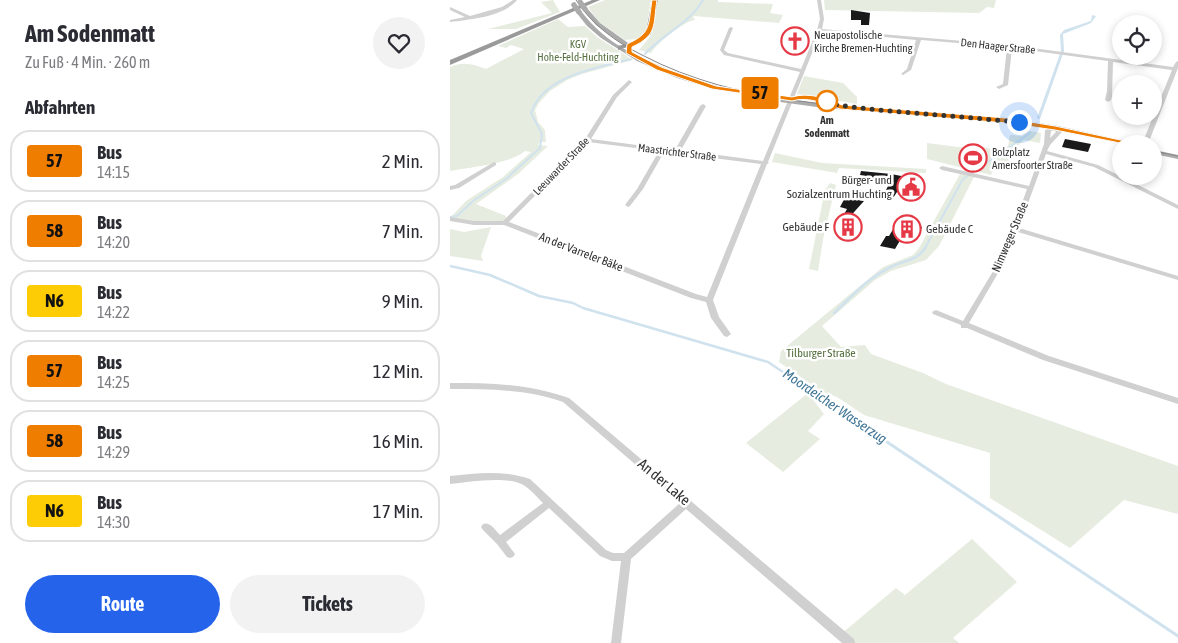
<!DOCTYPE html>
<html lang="de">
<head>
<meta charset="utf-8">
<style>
	:root { --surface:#fff; --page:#f2f2f3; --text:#2b2b33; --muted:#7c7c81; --line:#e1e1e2; --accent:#2563eb }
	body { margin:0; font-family:"Asap Condensed",sans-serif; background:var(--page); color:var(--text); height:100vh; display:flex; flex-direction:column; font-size:19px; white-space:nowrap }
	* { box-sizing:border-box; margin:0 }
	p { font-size:16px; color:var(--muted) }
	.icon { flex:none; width:28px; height:28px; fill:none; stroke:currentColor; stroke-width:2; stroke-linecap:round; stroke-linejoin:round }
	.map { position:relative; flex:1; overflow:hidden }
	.details { display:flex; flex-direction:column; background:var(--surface); width:450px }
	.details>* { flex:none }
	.badge { padding:0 10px; border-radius:4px; font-size:18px; line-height:32px }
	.tools { position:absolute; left:662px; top:15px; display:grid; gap:10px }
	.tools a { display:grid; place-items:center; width:50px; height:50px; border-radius:50%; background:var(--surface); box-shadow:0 2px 8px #0003; font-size:25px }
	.you { position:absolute; width:25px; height:25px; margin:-12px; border:4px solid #fff; border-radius:50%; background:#1a73e8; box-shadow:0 0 0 8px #1a73e833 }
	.map>.badge { position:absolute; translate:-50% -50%; box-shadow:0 0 0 2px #fff }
	h2 { padding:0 25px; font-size:19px; line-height:45px }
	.round { display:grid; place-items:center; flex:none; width:52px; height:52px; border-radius:26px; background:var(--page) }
	.summary { display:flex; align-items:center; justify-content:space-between; height:85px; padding:0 25px }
	h1 { font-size:24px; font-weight:700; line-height:38px }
	.action { display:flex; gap:10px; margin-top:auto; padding:10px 25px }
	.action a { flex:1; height:58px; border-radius:30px; background:var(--accent); color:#fff; font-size:20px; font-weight:700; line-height:58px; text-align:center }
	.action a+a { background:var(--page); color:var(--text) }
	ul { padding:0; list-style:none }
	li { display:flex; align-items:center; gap:15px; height:62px; margin:0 10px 8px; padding:0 15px; border:2px solid var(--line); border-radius:20px }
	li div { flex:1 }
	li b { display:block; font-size:19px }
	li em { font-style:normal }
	li .badge { min-width:55px; font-weight:700; text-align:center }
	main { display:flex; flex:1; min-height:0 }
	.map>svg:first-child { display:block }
	.green { fill:#e6ecdf }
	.water { fill:#cfe2ee }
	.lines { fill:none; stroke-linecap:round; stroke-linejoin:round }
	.stream-far2 { stroke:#cfe2ee; stroke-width:2 }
	.stream-far1 { stroke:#cfe2ee; stroke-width:2.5 }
	.stream { stroke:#cfe2ee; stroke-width:3 }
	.building { fill:#1a1a1a }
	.minor { fill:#d0d0d0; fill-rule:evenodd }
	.major { fill:#ababab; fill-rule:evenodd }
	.highway { fill:#9a9a9a; fill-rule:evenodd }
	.tram { stroke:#888; stroke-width:1 }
	.major-bridge { stroke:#ababab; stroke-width:5.5 }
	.line { fill:#ef7d00; stroke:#fff }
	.walk { stroke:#333; stroke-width:5; stroke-dasharray:0 9 }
	.stop-dot { fill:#fff; stroke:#ef7d00; stroke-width:2.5 }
	.labels { text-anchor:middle; stroke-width:5; stroke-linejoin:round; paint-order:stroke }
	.far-poi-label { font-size:11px; fill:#333; stroke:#fff; text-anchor:start }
	.far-park-label { font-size:11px; fill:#56703f; stroke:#fff }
	.far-street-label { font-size:11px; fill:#333; stroke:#fff }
	.far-stop-label { font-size:11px; font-weight:bold; fill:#333; stroke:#fff }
	.poi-label { font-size:12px; fill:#333; stroke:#fff; text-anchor:end }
	.street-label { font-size:12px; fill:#333; stroke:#fff }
	.park-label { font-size:12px; fill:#56703f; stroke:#fff }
	.water-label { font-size:14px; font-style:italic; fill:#3f7597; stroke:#fff }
	.near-street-label { font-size:15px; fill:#333; stroke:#fff }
</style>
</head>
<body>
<main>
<section class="details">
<div class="summary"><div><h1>Am Sodenmatt</h1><p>Zu Fuß · 4 Min. · 260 m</p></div><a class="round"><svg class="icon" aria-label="heart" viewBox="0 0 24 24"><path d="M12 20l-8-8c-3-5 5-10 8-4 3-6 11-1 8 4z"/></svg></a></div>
<h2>Abfahrten</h2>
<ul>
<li><span class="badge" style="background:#ef7d00;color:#111">57</span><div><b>Bus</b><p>14:15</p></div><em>2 Min.</em></li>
<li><span class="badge" style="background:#ef7d00;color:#111">58</span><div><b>Bus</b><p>14:20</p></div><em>7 Min.</em></li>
<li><span class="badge" style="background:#fecc05;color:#111">N6</span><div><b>Bus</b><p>14:22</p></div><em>9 Min.</em></li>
<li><span class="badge" style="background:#ef7d00;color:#111">57</span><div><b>Bus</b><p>14:25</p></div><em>12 Min.</em></li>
<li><span class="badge" style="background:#ef7d00;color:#111">58</span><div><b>Bus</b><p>14:29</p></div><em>16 Min.</em></li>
<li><span class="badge" style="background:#fecc05;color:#111">N6</span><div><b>Bus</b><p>14:30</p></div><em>17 Min.</em></li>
</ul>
<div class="action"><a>Route</a><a>Tickets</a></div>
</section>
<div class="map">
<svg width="728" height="643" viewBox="0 0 728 643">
	<rect width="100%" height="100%" fill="#fff"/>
	<g class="green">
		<path d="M103 0 110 12 66 29H38L102 13 91 2Z"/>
		<path d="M155 0H201L195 35 186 39 175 40 149 22 138 7Z"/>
		<path d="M208 0H268V2L323 4 320 13 333 15 329 23 243 16 245 20C234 21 207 43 201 53L189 50 202 34Z"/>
		<path d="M374 0H546L544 8 537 7 529 13 375 10Z"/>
		<path d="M108 19 118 27 135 26 147 37 183 60 132 74 117 80 100 91 89 103 85 110 88 122 95 130 96 142H90L88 145 98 146 68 174 26 204 56 216 55 221 25 222 0 218 16 201 53 177 81 152 75 151C60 164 20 167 0 171V67C14 61 23 64 36 69L74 49 61 45 56 48 48 46Z"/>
		<path d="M354 76 393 83 407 97V104L347 94Z"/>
		<path d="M575 130 591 133 590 143 574 140 563 150 556 166 545 165 541 175 477 159V143L516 148 524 145 551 151 558 146 560 135 573 136Z"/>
		<path d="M325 153 372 163 476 169V173L389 168 387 173 322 162Z"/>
		<path d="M510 174 524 177 489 246 476 260 441 271 425 280 372 326 391 347 415 345 421 354 473 373 496 384 728 466V514L674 500 620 548 540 498V453L414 415 387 397 371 391 329 362 331 351 433 267 463 255 469 248Z"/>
		<path d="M380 183 386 185 374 234 368 271 359 269 375 190Z"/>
		<path d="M41 227 31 256 33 261 0 256V229L14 232Z"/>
		<path d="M358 393 374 414 358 431 370 439 333 472 296 443Z"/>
		<path d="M522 539 567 582 503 638 509 643H400L390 635 446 588 455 595Z"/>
	</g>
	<path class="water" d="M642 15 646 16 641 23 613 34 614 51 590 119 587 118 611 51 610 35 614 30 641 21Z"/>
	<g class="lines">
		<g class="stream-far2">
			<path d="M195 54C213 34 240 23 253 0"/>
			<path d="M0 217 7 216 23 201 56 179 90 148 92 134 81 113C94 75 147 68 181 59"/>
			<path d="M475 248 513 179 580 133"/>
		</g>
		<g class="stream-far1">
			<path d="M0 266 40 275 89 296 123 303 133 308 318 362 409 423"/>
			<path d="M384 313C402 296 420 276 443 266 456 260 468 260 476 247"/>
		</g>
		<path class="stream" d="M407 422 728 636"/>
	</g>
	<g class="building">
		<path d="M401 10 420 13 419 25H411V20H401Z"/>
		<path d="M615 139 641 144 638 152 612 147Z"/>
		<path d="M411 171 441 174 472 180 463 194 447 192 443 198 433 196 440 182 410 175Z"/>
		<path d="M397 194 405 195 403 199 414 201 396 221 410 224 398 237 390 235 395 230 386 229 397 209 390 207Z"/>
		<path d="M448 221 472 227 465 240 452 237 445 249 430 246 436 236H439Z"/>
	</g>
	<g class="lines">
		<g class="minor">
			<path d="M63 0H67C53 17 21 19 0 22V20L15 17 0 10V7L20 16 52 7Z"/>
			<path d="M367 0H371L374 19 372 29 560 45 723 67 726 62 728 61V68L698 144H692L722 70 663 62 662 96 661 100 658 102 655 100 657 91 658 61 562 48 558 85 549 89 546 87 553 84 557 47 471 40 461 70 453 75 451 74 457 69 466 40 371 31 318 162 319 163 317 164 263 300 269 317 281 334 277 337 274 336 261 318 256 302 241 298 54 225H24L0 221V217L24 221H53L135 139 163 95 179 80 182 82 167 97 141 139 225 150 250 106 253 104 256 106 231 150 313 161 350 72 274 55 270 50 279 28 281 27 283 28 274 50 278 53 351 69 367 30 370 19ZM138 142 209 151 187 189 175 205 178 207 180 206 193 189 214 152 311 164 257 297 246 294 59 222Z"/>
			<path d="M605 126 612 132 600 145 597 151 648 165 728 205V209L644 167 596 154 569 228 728 276V280L568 232 551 268 519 323 599 356 728 398V404L593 360 517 328H511V325L483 314 482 312 486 310 513 321 545 268 559 239 577 189 492 170 489 168 492 166 579 186 594 144 595 130ZM604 130 606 132 600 138 601 131Z"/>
			<path d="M44 162 46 163V165L9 188 0 190V186L5 185Z"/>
			<path d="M0 383C42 383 79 384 119 398L237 498 240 499 242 502 404 639 405 643H392L236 509 181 559 171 643H161L171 561H162L150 556 99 508 56 542 65 554 63 557 60 558 57 557 47 544 33 530 31 527 33 524C40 521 45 530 50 535L93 503C87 497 81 490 75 486 59 475 19 482 0 484V476C28 473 53 470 80 479L156 550 163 553H174L230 503 113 402C76 389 39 389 0 389Z"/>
		</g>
		<g class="major">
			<path d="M133 8H137L150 23 181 45 182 53 232 76 268 86 296 90 297 92 303 94 374 104 556 118 608 126 688 144H674L608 130 556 122 374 108 302 98 288 92 267 90 227 78 187 61 151 38 137 26 126 12 127 11H131C143 27 158 40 176 50V47L146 25 133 10Z"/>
			<path d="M704 150 728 155V159L704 154Z"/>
		</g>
		<g class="highway">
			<path d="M142 0H150L0 65V60Z"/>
			<path d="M202 0H208L201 34 190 43 168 50V46L186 41 196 32Z"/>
		</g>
		<g class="tram">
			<path d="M126 0C142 25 166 42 192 55 291 107 403 105 510 116 567 122 623 132 679 144"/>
			<path d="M704 151 728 156"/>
		</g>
		<g class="major-bridge">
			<path d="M130 2 135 9"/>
			<path d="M124 5 129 12"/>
		</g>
	</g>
	<path class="line" d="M202 0H207C203 25 208 35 182 47V52L211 67 266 86 342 97C358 92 377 98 392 105L556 118 605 126 689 144 685 146 605 130 556 123 390 109C375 104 358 96 342 101L262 89 207 70 176 53 177 44C202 33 198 25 202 0Z"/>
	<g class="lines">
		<path class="walk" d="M377 101 373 103 418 109 569 122"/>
	</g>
	<defs>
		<g id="church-ring" transform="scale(1.4375)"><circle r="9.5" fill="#fff" stroke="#e63946" stroke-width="1.5"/><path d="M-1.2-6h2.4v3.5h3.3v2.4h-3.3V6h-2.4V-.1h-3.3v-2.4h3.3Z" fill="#e63946"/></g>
		<g id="stadium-ring" transform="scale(1.4375)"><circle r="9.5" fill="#fff" stroke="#e63946" stroke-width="1.5"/><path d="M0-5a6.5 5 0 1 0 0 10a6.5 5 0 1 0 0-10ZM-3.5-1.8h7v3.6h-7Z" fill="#e63946"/></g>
		<g id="civic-ring" transform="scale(1.4375)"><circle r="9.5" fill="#fff" stroke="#e63946" stroke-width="1.5"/><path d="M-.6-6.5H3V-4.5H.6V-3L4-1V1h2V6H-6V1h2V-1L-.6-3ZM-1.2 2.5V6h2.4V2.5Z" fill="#e63946"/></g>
		<g id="building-ring" transform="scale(1.4375)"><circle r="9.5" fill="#fff" stroke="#e63946" stroke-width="1.5"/><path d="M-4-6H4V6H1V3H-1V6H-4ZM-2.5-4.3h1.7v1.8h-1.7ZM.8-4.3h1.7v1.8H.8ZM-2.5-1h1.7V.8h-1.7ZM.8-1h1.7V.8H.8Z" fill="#e63946"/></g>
	</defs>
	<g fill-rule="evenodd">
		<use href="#church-ring" x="345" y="41"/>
		<use href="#stadium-ring" x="523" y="158"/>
		<use href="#civic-ring" x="461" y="187"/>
		<use href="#building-ring" x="398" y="227"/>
		<use href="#building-ring" x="457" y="229"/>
	</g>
	<circle class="stop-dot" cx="377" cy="101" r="10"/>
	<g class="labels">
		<g class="far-poi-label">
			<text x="364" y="39">Neuapostolische<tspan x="364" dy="13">Kirche Bremen-Huchting</tspan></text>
			<text x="542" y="156">Bolzplatz<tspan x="542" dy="13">Amersfoorter Straße</tspan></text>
		</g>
		<g class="far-park-label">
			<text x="128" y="48">KGV<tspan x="128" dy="13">Hohe-Feld-Huchting</tspan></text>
		</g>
		<g class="far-street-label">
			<text transform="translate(548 46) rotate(6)" y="4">Den Haager Straße</text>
			<text transform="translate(227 152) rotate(7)" y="4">Maastrichter Straße</text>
			<text transform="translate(111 166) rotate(-46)" y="4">Leeuwarder Straße</text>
		</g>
		<g class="far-stop-label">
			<text x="377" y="124">Am<tspan x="377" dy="13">Sodenmatt</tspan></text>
		</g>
		<g class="poi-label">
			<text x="442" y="184">Bürger- und<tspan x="442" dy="14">Sozialzentrum Huchting</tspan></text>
			<text x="379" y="231">Gebäude F</text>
			<text x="476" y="233" text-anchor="start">Gebäude C</text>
		</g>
		<g class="street-label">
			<text transform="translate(560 237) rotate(-67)" y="4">Nimweger Straße</text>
			<text transform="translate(131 252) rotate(21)" y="4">An der Varreler Bäke</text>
		</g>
		<g class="park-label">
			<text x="371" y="357">Tilburger Straße</text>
		</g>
		<g class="water-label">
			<text transform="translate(385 406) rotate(34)" y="5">Moordeicher Wasserzug</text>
		</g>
		<g class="near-street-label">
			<text transform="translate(214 482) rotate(40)" y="5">An der Lake</text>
		</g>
	</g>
</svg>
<div class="tools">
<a><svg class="icon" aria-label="locate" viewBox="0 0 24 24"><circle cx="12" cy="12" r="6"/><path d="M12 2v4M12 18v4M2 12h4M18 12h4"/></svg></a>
<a>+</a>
<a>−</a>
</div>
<div class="you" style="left:569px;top:122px"></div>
<b class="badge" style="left:310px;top:93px;background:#ef7d00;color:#111">57</b>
</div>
</main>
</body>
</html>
